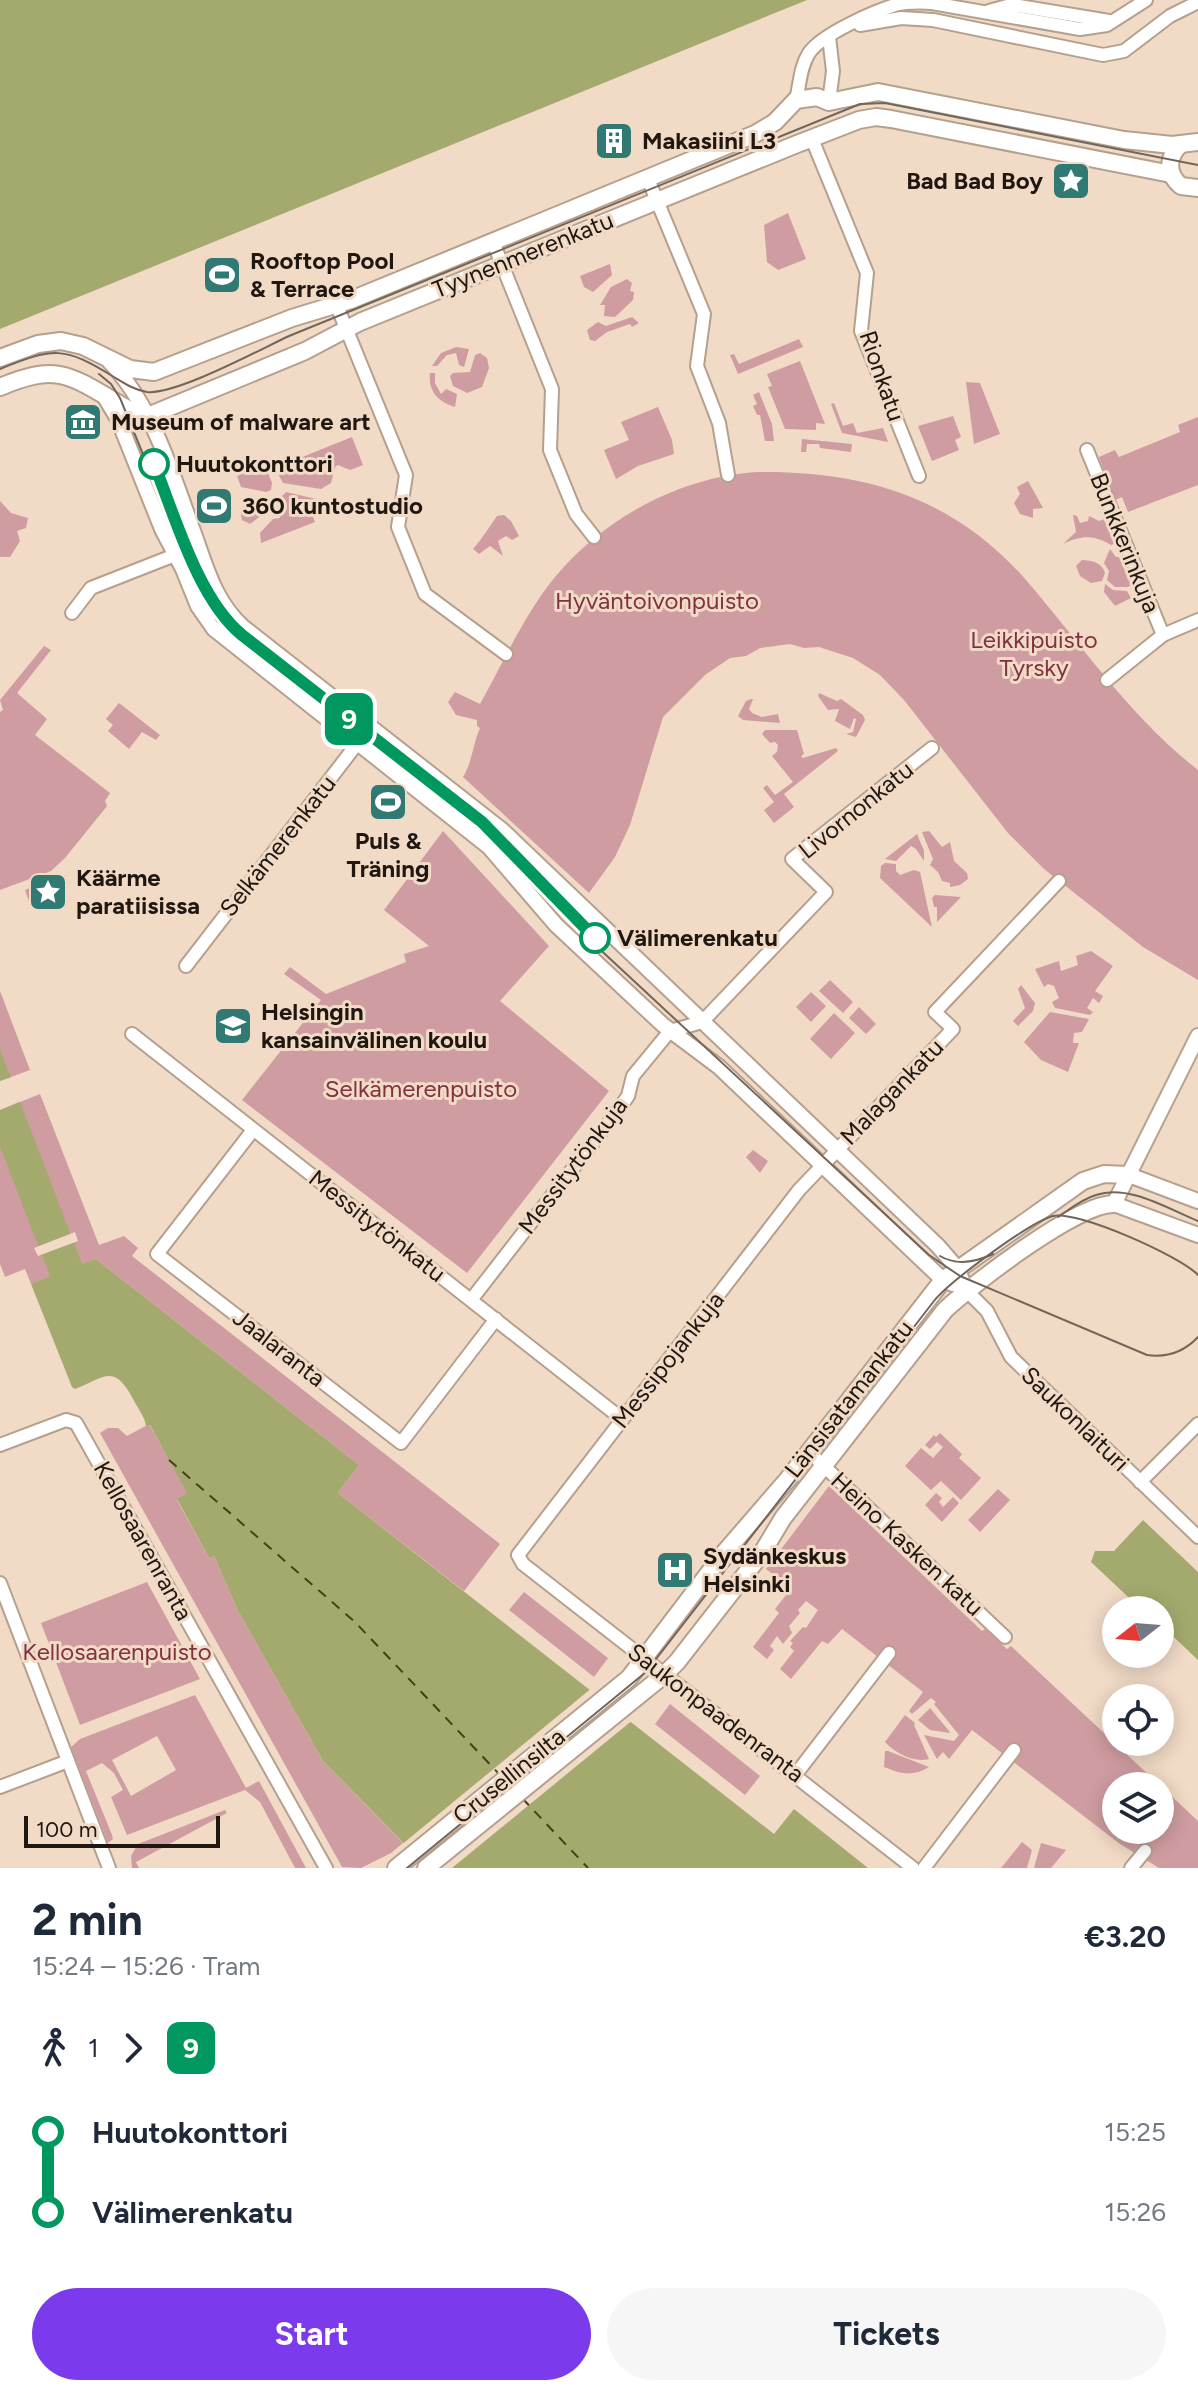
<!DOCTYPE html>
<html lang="en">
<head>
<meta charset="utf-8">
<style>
	:root { --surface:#fff; --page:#f6f6f7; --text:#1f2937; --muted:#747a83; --accent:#7c3aed }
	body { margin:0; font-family:Figtree,sans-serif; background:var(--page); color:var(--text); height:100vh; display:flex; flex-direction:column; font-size:30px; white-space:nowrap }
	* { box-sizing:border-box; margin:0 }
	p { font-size:26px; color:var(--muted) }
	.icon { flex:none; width:44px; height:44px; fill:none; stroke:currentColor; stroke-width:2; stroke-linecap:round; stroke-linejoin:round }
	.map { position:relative; height:1868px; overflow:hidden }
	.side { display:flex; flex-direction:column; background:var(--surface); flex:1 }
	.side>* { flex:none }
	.badge { padding:0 16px; border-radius:12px; font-size:28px; line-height:52px }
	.needle { width:52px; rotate:253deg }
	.controls { position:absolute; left:1102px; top:1596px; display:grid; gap:16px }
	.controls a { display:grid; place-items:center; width:72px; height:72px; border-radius:50%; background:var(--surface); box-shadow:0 4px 20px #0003; font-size:40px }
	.scale { position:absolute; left:24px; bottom:20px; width:196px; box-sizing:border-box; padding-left:8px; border:4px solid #1f1710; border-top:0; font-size:22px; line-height:28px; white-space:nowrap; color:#1f1710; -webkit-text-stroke:6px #f1dac6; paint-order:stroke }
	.map>.badge { position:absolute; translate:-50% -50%; box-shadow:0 0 0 4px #fff }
	.legs { display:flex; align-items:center; gap:12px; height:88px; padding:0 32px; font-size:26px }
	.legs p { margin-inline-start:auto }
	.head { display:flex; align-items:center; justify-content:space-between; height:136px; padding:0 32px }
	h1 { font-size:44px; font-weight:700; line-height:60px }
	.cta { display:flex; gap:16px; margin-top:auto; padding:16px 32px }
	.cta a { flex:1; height:92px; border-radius:48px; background:var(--accent); color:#fff; font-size:32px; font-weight:700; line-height:92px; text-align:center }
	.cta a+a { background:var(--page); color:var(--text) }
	ul { padding:0 32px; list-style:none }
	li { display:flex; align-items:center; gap:28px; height:80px; font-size:30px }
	li i { display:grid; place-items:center; width:12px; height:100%; margin:0 10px; background:currentColor }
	li i::after { content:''; width:20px; height:20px; margin:-10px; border:6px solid; border-radius:50%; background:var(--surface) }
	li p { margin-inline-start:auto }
	li:first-child i { background:linear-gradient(#0000 50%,currentColor 0) }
	li:last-child i { background:linear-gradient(currentColor 50%,#0000 0) }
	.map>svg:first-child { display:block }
	.green { fill:#cf9da1; fill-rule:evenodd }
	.water { fill:#a4aa6e }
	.pier { fill:#f1dac6 }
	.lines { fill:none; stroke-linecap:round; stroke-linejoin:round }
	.ferry { stroke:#404315; stroke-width:2; stroke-dasharray:10 8; stroke-linecap:butt }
	.minor-casing { stroke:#b5a08d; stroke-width:16 }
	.tertiary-casing { stroke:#b5a08d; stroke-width:18 }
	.secondary-casing { stroke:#b5a08d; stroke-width:20 }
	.minor { stroke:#fff; stroke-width:12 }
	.tertiary { stroke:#fff; stroke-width:14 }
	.secondary { stroke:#fff; stroke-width:16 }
	.tram { stroke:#736559; stroke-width:2 }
	.line-1-casing { stroke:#fff; stroke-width:18 }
	.line-1 { stroke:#00985f; stroke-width:12 }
	.stop-1-dot { fill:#fff; stroke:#00985f; stroke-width:4 }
	.labels { text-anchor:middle; stroke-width:6; stroke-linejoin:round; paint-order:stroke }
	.poi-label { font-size:24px; font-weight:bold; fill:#1f1710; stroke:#f1dac6; text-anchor:start }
	.street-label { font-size:24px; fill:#1f1710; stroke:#f1dac6 }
	.stop-label { font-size:24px; font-weight:bold; fill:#1f1710; stroke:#f1dac6; text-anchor:start }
	.park-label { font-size:24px; fill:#813140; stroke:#f1dac6 }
</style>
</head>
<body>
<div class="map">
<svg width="1198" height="1868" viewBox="0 0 1198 1868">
	<rect width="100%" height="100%" fill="#f1dac6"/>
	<g class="green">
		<path d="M788 213 806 259 778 270 767 262 764 225Z"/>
		<path d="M610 264 612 275 593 292 584 287 580 276Z"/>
		<path d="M627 279 632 283 630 291 634 292 633 300 615 317 604 316 605 305H600L611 287Z"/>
		<path d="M632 317 639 323 632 327 630 324 607 332 595 341 590 340 587 330 598 322 606 326Z"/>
		<path d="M799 339 803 347 738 374 730 355 734 354 739 364Z"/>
		<path d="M456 347 469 349 464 367 459 365 456 353 447 355 437 366H432L441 353Z"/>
		<path d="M480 353 487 358 489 368 482 387 467 393 453 386 450 376 453 373 470 372 475 355Z"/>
		<path d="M800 361 825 424 816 423V430L785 429 768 387 772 386 767 374Z"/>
		<path d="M430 373H435V383L441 394 446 389 457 394 455 407C438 402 428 391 430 373Z"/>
		<path d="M966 382 980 383 1000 434 974 444Z"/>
		<path d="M759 392 772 424 774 441H765L760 415H757L753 406 757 404 753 395Z"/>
		<path d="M834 403 843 426 853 423 857 433 883 428 888 442 842 433 831 404Z"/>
		<path d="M658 407 672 440 674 454 638 466 616 479 604 450 629 440 621 422Z"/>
		<path d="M953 416 961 437 955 440 959 450 932 461 918 426Z"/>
		<path d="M1198 417V485L1128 512 1122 497 1115 500 1099 457 1115 450 1119 457 1180 432 1178 425Z"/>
		<path d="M352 437 363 465 350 470 338 465 335 467 331 483 321 489 283 483 275 468Z"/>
		<path d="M802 439 852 444 851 452 820 448 819 444H807L806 452H801Z"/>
		<path d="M265 465 272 483 271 490 266 492 241 487 237 476Z"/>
		<path d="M758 472C865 471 953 497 1026 580 1082 645 1130 717 1198 770V980L1143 947 1044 869 1008 833 904 700 880 675 853 658 819 647 804 648 790 644 760 648 746 656 730 658 705 675 663 717 630 825 615 857 589 893 463 777C472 763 473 744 480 728L477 726V720L456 715 448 702 455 692 480 704C500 668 517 631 540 597 589 526 673 477 758 472Z"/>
		<path d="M1028 481 1043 508 1033 509V518L1020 514 1014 503 1020 494 1017 487Z"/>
		<path d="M286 492 316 499 324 513 313 517 315 522 261 543 260 533 273 519 280 518 279 499Z"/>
		<path d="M254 498 268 501 271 508 250 524 242 520 240 509Z"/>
		<path d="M0 501 11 513 28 518 26 528 17 531 20 541 10 557H0Z"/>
		<path d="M504 515 511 521 519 536 512 540 506 536 498 541 503 556 490 546 479 554 473 549C482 539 489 527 497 516Z"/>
		<path d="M1073 515 1077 516 1080 523 1088 521 1089 516 1099 521 1104 519 1114 544 1111 545C1094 535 1082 535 1063 544L1076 532Z"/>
		<path d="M1110 549 1116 557H1119L1131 585 1128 587H1115L1107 580 1109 571 1104 563Z"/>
		<path d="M1082 560C1092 560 1102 563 1105 573L1102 581 1091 583 1080 576 1076 566Z"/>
		<path d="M1105 584 1113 590 1127 591 1131 598 1115 606 1104 592Z"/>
		<path d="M44 646 51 650 17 693 47 719 35 735 110 793 105 801 107 806 65 858 51 871 0 890V712L3 710 0 700Z"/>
		<path d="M819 693 837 701 841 699 863 715 865 720 856 737 846 734 853 732 856 719 854 718 850 729 835 721 839 709 828 710 818 696Z"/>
		<path d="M751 699H753L749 709 752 713 762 717 778 714 780 723 743 720 738 716 746 701Z"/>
		<path d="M119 703 160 735 156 740 142 732 129 749 108 731 113 725 106 719Z"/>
		<path d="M765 730H797L804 754 801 756 803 758 836 748 838 751 784 794 794 807 774 823 764 810 774 802 763 788 767 785 775 795 793 782 772 756 777 752 778 745 775 742 770 743 762 734Z"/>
		<path d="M443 831 549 946 500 1001 609 1091 467 1273 242 1100 321 1000 284 974 290 967 326 994 406 962 404 954 429 946 384 910Z"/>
		<path d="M929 831 942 847 950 842 954 861 967 873 968 879 960 885 950 887V883L942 881 938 872 930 865 933 859 922 832Z"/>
		<path d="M917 834 924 851V861L916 849 911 846 896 861 885 859Z"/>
		<path d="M885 863 896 864V871L900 875 914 870 920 872 932 927 880 878 881 866Z"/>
		<path d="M48 881 59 889 29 901 25 890Z"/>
		<path d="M935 895 961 897 937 922V907H934L932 898Z"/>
		<path d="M1091 951 1113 966 1095 991 1103 996 1099 1003 1093 998 1087 1008 1093 1012 1090 1015 1055 1008 1052 1002 1059 998 1054 986 1048 984 1044 987 1035 969 1059 961 1061 971 1078 965 1076 956Z"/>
		<path d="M830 980 853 1002 843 1013 819 991Z"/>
		<path d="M1021 985 1035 1003 1033 1011 1018 1026 1013 1021 1025 1008 1018 989Z"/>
		<path d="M0 991 30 1070 0 1081Z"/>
		<path d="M811 992 826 1006 811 1022 796 1007Z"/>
		<path d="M859 1007 876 1024 866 1034 849 1018Z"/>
		<path d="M1050 1012 1089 1019 1082 1032 1074 1033 1073 1043H1079L1068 1072 1041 1060 1024 1042Z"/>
		<path d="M834 1013 855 1033 831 1059 810 1039Z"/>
		<path d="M40 1094 99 1245 124 1236 138 1248 132 1256 500 1544 464 1591 338 1493 359 1465 96 1259 31 1284 25 1269 5 1277 0 1264V1110Z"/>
		<path d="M753 1150 768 1161 760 1173 746 1157Z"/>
		<path d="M149 1424 188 1493 177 1500 209 1558 214 1556 238 1611 323 1761 403 1843 391 1853 361 1868 342 1867 100 1433 108 1428H118L127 1436Z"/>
		<path d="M940 1433 962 1454 959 1458 981 1478 961 1500 941 1481 931 1490 905 1466 921 1448 933 1458 943 1447 937 1442 930 1449 925 1445 934 1435 936 1437Z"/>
		<path d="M829 1486 982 1631 985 1629 1007 1649 1011 1646 1198 1821V1868H1159L1120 1844 972 1730 949 1759 943 1752 937 1759 924 1735 954 1741 959 1735 934 1704 936 1702 931 1698 912 1714 909 1711 923 1692 842 1629 828 1644 822 1641 791 1679 780 1669 794 1651 790 1647 793 1643 790 1641 803 1627 806 1628 818 1610 806 1601 798 1610 800 1613 789 1626 792 1633 783 1644 777 1636 770 1646 774 1650 767 1659 753 1647 779 1613 775 1609 791 1589 766 1569ZM1116 1786H1160V1830H1116Z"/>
		<path d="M998 1489 1010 1500 980 1532 968 1520Z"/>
		<path d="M936 1493 942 1498 939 1502 943 1507 953 1497 959 1503 942 1522 925 1505Z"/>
		<path d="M147 1582 200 1679 80 1725 41 1623Z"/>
		<path d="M524 1592 608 1658 594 1677 509 1610Z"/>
		<path d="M195 1695 246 1788 259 1781 306 1868H295L260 1802 245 1790 127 1835 111 1797 123 1790 114 1773 102 1763 86 1771 112 1835 113 1839 108 1843 71 1747 80 1739ZM157 1736 176 1770 131 1796 112 1760Z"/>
		<path d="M670 1704 760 1776 745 1795 655 1724Z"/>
		<path d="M930 1708 949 1731 950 1733 930 1730 918 1720Z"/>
		<path d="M905 1715 915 1723 914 1725 929 1759C914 1763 895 1753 885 1742Z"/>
		<path d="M885 1751H888L929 1767C913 1777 901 1774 884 1767Z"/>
		<path d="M225 1810 227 1813 136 1862 139 1868H132L131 1856 138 1844Z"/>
		<path d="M1022 1842 1032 1850 1027 1868H1001Z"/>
		<path d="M1041 1843 1066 1850 1051 1868H1034Z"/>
	</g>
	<g class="water">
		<path d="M0 0H807L0 329Z"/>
		<path d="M0 1049 82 1264 96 1259 359 1465 338 1493 774 1834 794 1809 868 1868H428L323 1761 238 1611 214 1556 209 1558 177 1499 187 1493 150 1425 146 1426C145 1417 137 1407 132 1397 113 1363 104 1378 75 1389L72 1387 31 1284 50 1276 0 1147Z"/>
		<path d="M1143 1520 1198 1572V1660L1160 1624V1610H1142L1091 1562 1095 1551H1114Z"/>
	</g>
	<g class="pier">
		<path d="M15 1076 24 1100 0 1110V1081Z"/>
		<path d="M75 1232 78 1241 38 1256 34 1248Z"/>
		<path d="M593 1687 634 1719 452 1868H422L400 1846Z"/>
	</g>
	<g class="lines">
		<g class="ferry">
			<path d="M169 1460 355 1622 501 1776"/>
			<path d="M522 1798 588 1868"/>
		</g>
		<g class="minor-casing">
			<g id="minor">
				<path d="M989 11 1007 6H1019L1109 21"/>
				<path d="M860 25 901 18 933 20 1103 55 1124 51 1170 16 1198 2"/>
				<path d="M829 37 833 71 829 102"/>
				<path d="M796 100C800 84 800 67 809 53 822 34 873 12 895 5 908 2 919 2 932 3L1080 29 1107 25 1146 0"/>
				<path d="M812 139 867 273 861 331 919 476"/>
				<path d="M648 179 704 314 697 366 719 423 728 475"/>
				<path d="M493 242 552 389 550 450 576 514 594 537"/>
				<path d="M337 306 406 475 398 527 425 594 506 654"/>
				<path d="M1087 450 1163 635"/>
				<path d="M72 613 91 588 198 546"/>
				<path d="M1107 680 1163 635 1198 620"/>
				<path d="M186 966 370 727"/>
				<path d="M132 1034 622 1419"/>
				<path d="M253 1130 157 1254 401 1443 496 1319"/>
				<path d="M966 1290 987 1311 1011 1357 1198 1537"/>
				<path d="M471 1300 616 1113 628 1096 633 1076 670 1031 702 1022 826 892 792 859 932 748"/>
				<path d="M0 1445 66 1420 76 1423 326 1868"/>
				<path d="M809 1452 1005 1637"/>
				<path d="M1140 1482 1198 1424"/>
				<path d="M0 1583 109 1868"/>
				<path d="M796 1774 889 1653"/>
				<path d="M0 1787 68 1761"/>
				<path d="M913 1868 523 1564 518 1555 799 1190 953 1029 935 1012 1059 881"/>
				<path d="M924 1868 1014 1750"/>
				<path d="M1131 1868 1145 1851"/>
			</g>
		</g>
		<g class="tertiary-casing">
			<g id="tertiary">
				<path d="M109 361C152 405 172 473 193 531 206 566 214 601 243 627L502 830 938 1246 957 1268 966 1290"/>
				<path d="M103 394 118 419 162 529 183 569 198 606 214 629 489 847 556 925 663 1025 719 1067 943 1280 953 1284"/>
				<path d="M1198 1036 1114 1204 1198 1235"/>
				<path d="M1129 1175 1198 1201"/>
			</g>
		</g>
		<g class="secondary-casing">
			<g id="secondary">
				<path d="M1181 144C1167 157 1166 173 1181 186L1198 188"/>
				<path d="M0 358 38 344 61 341 83 346 130 369 154 372 292 318 351 300 755 134 775 122 796 100 817 97 829 102 878 92 1124 140 1172 145 1198 142"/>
				<path d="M0 387C53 365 66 372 114 401 124 407 136 415 148 416L305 351 360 322 797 144 859 120 876 117 891 119 1171 174"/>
				<path d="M396 1868 629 1678 724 1553 788 1479 943 1280 1083 1181 1104 1174 1129 1175"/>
				<path d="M426 1868 664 1675 677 1662 762 1553 783 1518 945 1310C974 1283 1078 1203 1114 1204"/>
			</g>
		</g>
		<use href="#minor" class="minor"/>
		<use href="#tertiary" class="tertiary"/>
		<use href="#secondary" class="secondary"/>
		<g class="tram">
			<path d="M0 369C54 347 64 346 114 377 124 383 134 390 147 392 176 395 259 350 289 336L860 104 885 103 1198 165"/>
			<path d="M99 374 111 384 120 398 197 586 217 621 488 836 564 916 929 1255 960 1276 1147 1355C1168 1358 1184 1352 1198 1337"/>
			<path d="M1058 1217C1070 1209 1082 1199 1096 1195 1129 1184 1168 1209 1198 1221"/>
			<path d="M940 1256C957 1266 976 1262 993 1254"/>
			<path d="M407 1868 646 1672 934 1301C949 1282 1030 1222 1053 1216 1077 1210 1180 1256 1198 1275"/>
		</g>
	</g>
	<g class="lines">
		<g class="line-1-casing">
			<path id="line-1" d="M154 464C175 516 198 599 242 635L482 822 595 938"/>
		</g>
		<use href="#line-1" class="line-1"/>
	</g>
	<defs>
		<g id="building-square" transform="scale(2)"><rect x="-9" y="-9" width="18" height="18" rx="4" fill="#317a74" stroke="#f1dac6"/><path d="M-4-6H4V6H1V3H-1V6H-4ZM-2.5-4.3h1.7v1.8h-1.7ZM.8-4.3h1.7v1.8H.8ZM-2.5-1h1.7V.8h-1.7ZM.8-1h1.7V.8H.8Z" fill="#fff"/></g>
		<g id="sight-square" transform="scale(2)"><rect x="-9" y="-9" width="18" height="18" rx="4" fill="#317a74" stroke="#f1dac6"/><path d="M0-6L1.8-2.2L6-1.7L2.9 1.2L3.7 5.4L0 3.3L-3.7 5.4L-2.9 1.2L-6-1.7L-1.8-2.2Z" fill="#fff"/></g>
		<g id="stadium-square" transform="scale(2)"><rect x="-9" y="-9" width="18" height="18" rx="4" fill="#317a74" stroke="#f1dac6"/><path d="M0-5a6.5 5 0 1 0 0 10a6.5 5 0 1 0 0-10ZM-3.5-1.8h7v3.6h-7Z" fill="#fff"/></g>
		<g id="museum-square" transform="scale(2)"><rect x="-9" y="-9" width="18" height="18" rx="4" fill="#317a74" stroke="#f1dac6"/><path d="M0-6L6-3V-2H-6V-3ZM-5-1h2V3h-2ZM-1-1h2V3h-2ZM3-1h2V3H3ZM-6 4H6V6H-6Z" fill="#fff"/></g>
		<g id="school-square" transform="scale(2)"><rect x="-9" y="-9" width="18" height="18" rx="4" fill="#317a74" stroke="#f1dac6"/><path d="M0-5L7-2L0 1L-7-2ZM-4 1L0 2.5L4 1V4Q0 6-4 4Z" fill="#fff"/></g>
		<g id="hospital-square" transform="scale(2)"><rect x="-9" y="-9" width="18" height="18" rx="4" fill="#317a74" stroke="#f1dac6"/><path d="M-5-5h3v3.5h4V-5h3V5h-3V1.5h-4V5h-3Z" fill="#fff"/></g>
	</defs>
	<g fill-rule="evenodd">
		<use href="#building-square" x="614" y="141"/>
		<use href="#sight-square" x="1071" y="181"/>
		<use href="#stadium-square" x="222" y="275"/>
		<use href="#museum-square" x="83" y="422"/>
		<use href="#stadium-square" x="214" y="506"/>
		<use href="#stadium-square" x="388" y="802"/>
		<use href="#sight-square" x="48" y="892"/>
		<use href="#school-square" x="233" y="1026"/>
		<use href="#hospital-square" x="675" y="1570"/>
	</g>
	<g class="stop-1-dot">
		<circle cx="154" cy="464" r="14"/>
		<circle cx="595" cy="938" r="14"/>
	</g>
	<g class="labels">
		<g class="poi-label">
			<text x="642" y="149">Makasiini L3</text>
			<text x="1043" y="189" text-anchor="end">Bad Bad Boy</text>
			<text x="250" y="269">Rooftop Pool<tspan x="250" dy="28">&amp; Terrace</tspan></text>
			<text x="111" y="430">Museum of malware art</text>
			<text x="242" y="514">360 kuntostudio</text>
			<text x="388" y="849" text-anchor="middle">Puls &amp;<tspan x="388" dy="28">Träning</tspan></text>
			<text x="76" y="886">Käärme<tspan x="76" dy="28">paratiisissa</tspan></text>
			<text x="261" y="1020">Helsingin<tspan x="261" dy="28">kansainvälinen koulu</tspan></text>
			<text x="703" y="1564">Sydänkeskus<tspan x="703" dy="28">Helsinki</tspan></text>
		</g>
		<g class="street-label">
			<text transform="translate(523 255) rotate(-22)" y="8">Tyynenmerenkatu</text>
			<text transform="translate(882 376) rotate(71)" y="8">Rionkatu</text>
			<text transform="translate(1125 543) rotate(68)" y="8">Bunkkerinkuja</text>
			<text transform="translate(856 810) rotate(-39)" y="8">Livornonkatu</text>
			<text transform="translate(278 846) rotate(-52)" y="8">Selkämerenkatu</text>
			<text transform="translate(892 1092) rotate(-46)" y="8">Malagankatu</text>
			<text transform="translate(573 1166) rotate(-53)" y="8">Messitytönkuja</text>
			<text transform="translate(377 1226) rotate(38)" y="8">Messitytönkatu</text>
			<text transform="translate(279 1348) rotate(38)" y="8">Jaalaranta</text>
			<text transform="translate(668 1360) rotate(-52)" y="8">Messipojankuja</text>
			<text transform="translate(849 1399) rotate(-52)" y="8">Länsisatamankatu</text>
			<text transform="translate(1075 1419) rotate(44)" y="8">Saukonlaituri</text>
			<text transform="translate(143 1541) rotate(61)" y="8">Kellosaarenranta</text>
			<text transform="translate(907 1544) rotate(43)" y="8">Heino Kasken katu</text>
			<text transform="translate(716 1713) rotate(37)" y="8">Saukonpaadenranta</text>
			<text transform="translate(509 1776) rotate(-39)" y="8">Crusellinsilta</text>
		</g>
		<g class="stop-label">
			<text x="176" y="472">Huutokonttori</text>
			<text x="617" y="946">Välimerenkatu</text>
		</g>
		<g class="park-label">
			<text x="657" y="609">Hyväntoivonpuisto</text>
			<text x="1034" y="648">Leikkipuisto<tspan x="1034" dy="28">Tyrsky</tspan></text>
			<text x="421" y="1097">Selkämerenpuisto</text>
			<text x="117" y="1660">Kellosaarenpuisto</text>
		</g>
	</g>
</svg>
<div class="controls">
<a><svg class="needle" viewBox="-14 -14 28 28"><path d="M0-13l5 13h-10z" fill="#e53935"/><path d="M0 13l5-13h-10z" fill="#747a83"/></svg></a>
<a><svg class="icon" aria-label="locate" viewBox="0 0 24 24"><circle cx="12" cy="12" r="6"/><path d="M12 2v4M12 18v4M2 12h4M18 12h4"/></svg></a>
<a><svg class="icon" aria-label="layers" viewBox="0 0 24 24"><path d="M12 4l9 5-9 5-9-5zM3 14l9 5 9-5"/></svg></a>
</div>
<div class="scale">100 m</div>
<b class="badge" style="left:349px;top:719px;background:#00985f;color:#fff">9</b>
</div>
<section class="side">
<div class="head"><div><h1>2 min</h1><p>15:24 – 15:26 · Tram</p></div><b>€3.20</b></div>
<div class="legs"><svg class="icon" aria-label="walk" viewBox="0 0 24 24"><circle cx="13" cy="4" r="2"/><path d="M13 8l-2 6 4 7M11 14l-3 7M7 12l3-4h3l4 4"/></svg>1<svg class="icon" aria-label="forward" viewBox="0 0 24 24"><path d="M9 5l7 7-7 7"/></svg><b class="badge" style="background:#00985f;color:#fff">9</b></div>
<ul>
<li><i style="color:#00985f"></i><b>Huutokonttori</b><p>15:25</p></li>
<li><i style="color:#00985f"></i><b>Välimerenkatu</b><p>15:26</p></li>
</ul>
<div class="cta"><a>Start</a><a>Tickets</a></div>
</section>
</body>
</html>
